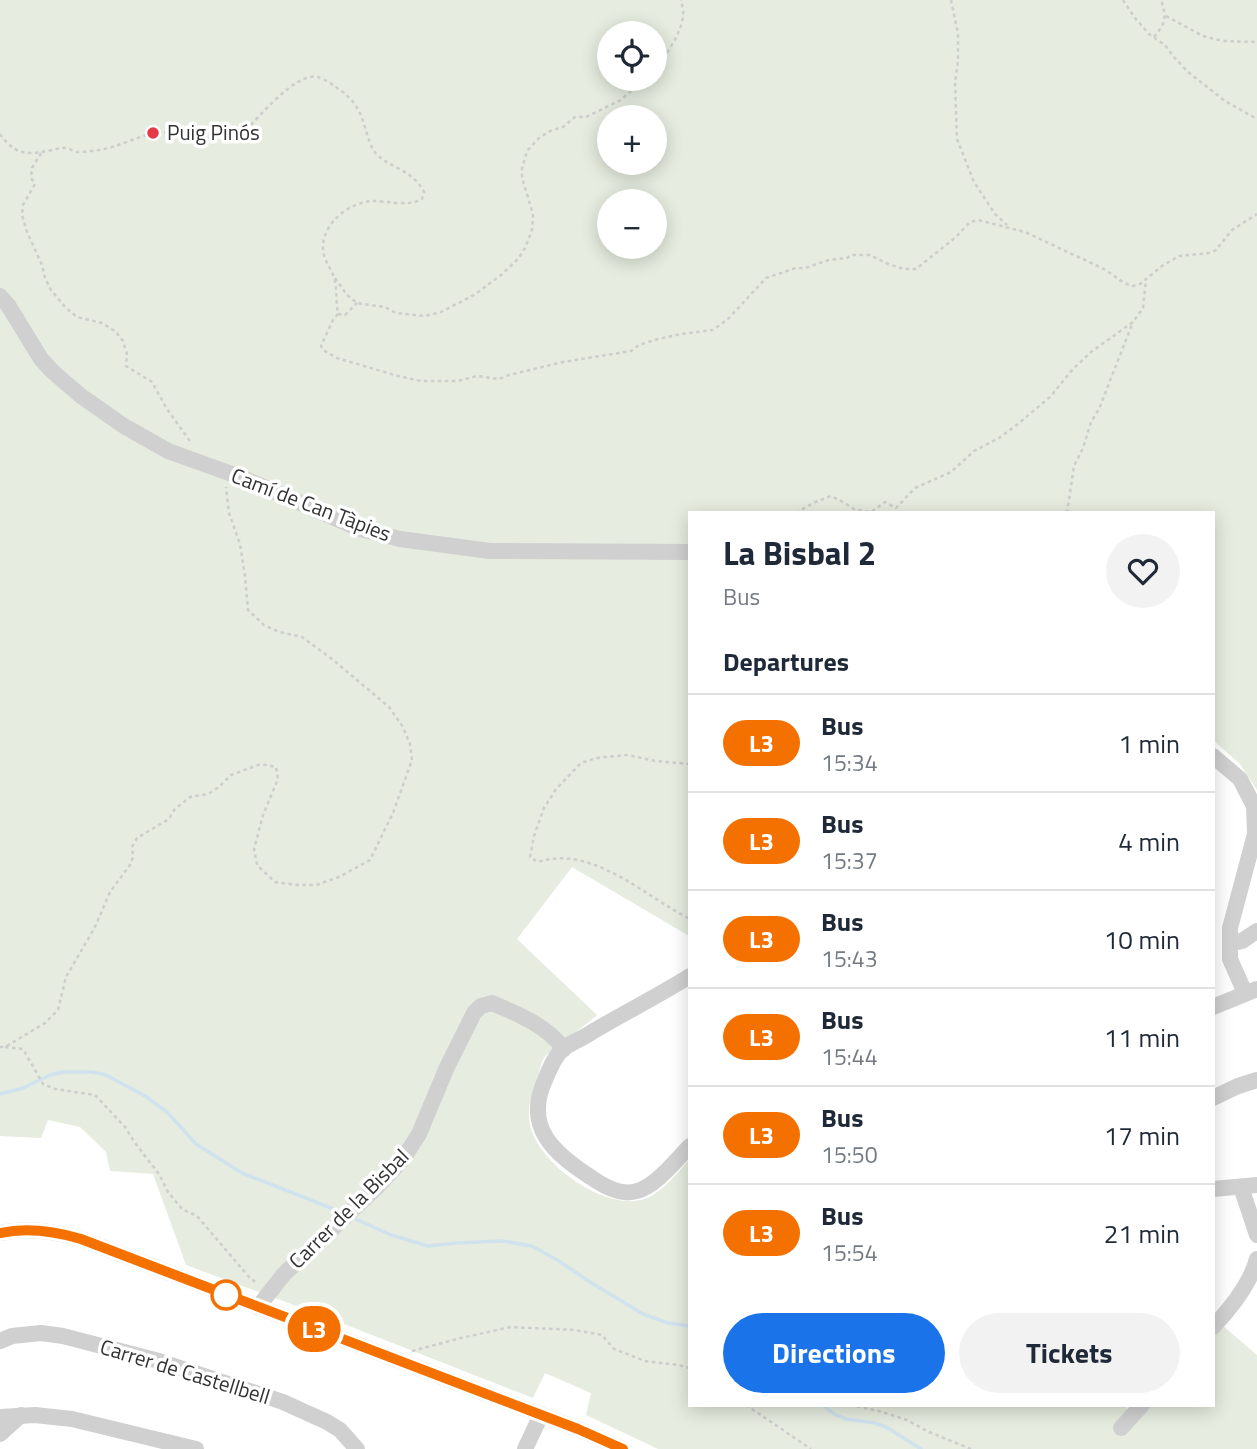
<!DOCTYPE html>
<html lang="en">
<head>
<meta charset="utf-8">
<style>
	:root { --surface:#fff; --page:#f2f2f3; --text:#1f2937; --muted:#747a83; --line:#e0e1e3; --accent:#1a73e8 }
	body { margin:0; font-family:"Titillium Web",sans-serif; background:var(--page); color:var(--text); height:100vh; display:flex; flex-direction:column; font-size:26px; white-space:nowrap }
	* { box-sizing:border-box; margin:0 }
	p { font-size:23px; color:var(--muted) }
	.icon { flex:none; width:38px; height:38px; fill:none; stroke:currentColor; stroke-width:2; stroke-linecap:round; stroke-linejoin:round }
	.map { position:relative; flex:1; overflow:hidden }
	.sheet { position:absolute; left:688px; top:511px; width:527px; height:896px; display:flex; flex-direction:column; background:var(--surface); border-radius:0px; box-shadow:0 4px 18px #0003 }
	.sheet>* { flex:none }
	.badge { padding:0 14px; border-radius:23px; font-size:24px; line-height:46px }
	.controls { position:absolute; left:597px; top:21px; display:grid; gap:14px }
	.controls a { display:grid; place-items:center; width:70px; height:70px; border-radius:50%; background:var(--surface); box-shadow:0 4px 18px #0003; font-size:35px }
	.map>.badge { position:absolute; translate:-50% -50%; box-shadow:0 0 0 4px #fff }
	h2 { padding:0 35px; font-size:26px; line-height:63px }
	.round { display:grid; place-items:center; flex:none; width:74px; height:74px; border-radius:37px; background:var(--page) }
	.head { display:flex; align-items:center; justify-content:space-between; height:119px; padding:0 35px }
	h1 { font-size:33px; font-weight:700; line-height:52px }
	.action { display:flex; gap:14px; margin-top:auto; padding:14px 35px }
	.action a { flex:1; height:80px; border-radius:42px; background:var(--accent); color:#fff; font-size:28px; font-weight:700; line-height:80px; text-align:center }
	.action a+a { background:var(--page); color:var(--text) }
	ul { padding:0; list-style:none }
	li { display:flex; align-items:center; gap:21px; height:98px; padding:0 35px; border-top:2px solid var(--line) }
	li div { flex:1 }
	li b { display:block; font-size:26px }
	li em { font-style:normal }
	li .badge { min-width:77px; font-weight:700; text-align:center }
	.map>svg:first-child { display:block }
	.green { fill:#e6ecdf; fill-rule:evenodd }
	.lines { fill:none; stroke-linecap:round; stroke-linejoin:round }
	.stream { stroke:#cfe2ee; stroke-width:3.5 }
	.path { stroke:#cdcdcd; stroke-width:2.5; stroke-dasharray:3.5 3.5; stroke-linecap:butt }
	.street { stroke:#d0d0d0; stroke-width:16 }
	.line-casing { stroke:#fff; stroke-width:16 }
	.line { stroke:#f47100; stroke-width:10 }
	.poi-dot { fill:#e63946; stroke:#fff; stroke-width:2.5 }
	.stop-dot { fill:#fff; stroke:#f47100; stroke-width:3.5 }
	.labels { text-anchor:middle; stroke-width:7; stroke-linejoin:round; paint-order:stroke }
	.poi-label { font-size:21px; fill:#333; stroke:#fff; text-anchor:start }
	.street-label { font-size:21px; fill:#333; stroke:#fff }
</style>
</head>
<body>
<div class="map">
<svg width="1257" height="1449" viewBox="0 0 1257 1449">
	<rect width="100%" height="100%" fill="#fff"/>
	<path class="green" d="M0 0H1257V790L1240 764 1213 740V513H690L689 936 572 867 517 939 597 1015C584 1026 570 1037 556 1048 552 1051 546 1054 544 1058 541 1062 540 1069 539 1073 533 1091 526 1105 530 1125 538 1163 602 1209 641 1200 661 1195 676 1174 689 1160L690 1405H1124L1138 1421 1152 1405H1213V1335L1222 1325 1257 1355V1449H658L586 1415 591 1393 545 1373 533 1398 321 1315 186 1265 153 1174 110 1171 106 1152 80 1127 48 1120 41 1138 0 1136ZM609 33H654V79H609ZM609 117H654V163H609ZM609 201H654V247H609Z"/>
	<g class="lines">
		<g class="stream">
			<path d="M0 1094 23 1088 50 1075 63 1072H92L106 1075 145 1096 168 1113 196 1144 242 1173 341 1212"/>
			<path d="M351 1217 391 1235 428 1246 457 1243 503 1241 532 1246 559 1261 590 1282 643 1314 668 1323 690 1326"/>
			<path d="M823 1405 834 1414 846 1419 875 1423 888 1428 921 1449"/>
		</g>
		<g class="path">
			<path d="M951 0 958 34V62L955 83 957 139 974 182 995 214 1007 225"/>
			<path d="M1123 0 1135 18 1149 34 1165 45 1173 56 1188 72 1225 101 1257 119"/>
			<path d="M1166 16 1203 36 1223 41 1257 42"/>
			<path d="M1154 37C1166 22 1167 18 1161 0"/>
			<path d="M654 69C666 55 680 36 683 17 684 12 682 5 681 0"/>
			<path d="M0 134C19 161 34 153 62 148 67 147 72 151 77 152 84 152 92 151 99 150 118 147 136 137 155 133 170 130 183 138 198 139 214 139 229 132 245 131 259 117 296 72 317 77 324 78 331 84 336 87 344 93 351 98 356 106 365 120 366 137 374 151 385 167 412 168 424 192L422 199C409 207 388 201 373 201 349 202 321 224 323 250 324 262 333 270 335 281 337 292 336 303 338 314L333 320 321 346 323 350 337 358 398 376 421 381H458L477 376 499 379 509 375 563 362 631 351 639 345 658 339 681 334 713 330 728 319 766 278 796 268H805L829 260 847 258 851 255H870L888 264 904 269H916L956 237 970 222 978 220 1025 232 1104 269 1124 283 1133 286 1140 284 1162 266 1179 256 1210 253 1216 250 1232 230 1257 214"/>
			<path d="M41 153 32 168 31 178 35 184 23 205 22 215 27 232 42 265 45 278 51 290 65 307 77 317 102 323 116 332 123 341 127 354 126 366 152 382 167 409 192 444"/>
			<path d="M335 278 347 295 357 303 385 307 396 313 425 316 441 312 474 295 501 275 518 259 525 248 532 230 533 214 522 178V169L527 151 539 138 550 131 563 127 575 117H586L621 100 644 79"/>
			<path d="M338 314 345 315 357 303"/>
			<path d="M796 513 813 503 831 496 843 502 854 509 871 512 885 502 896 508 915 488 951 472 974 451 999 438 1018 424 1050 397 1073 369 1091 352 1133 322 1143 308 1146 280"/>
			<path d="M1067 513 1074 466 1083 448 1091 422 1099 409 1133 322"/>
			<path d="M690 764 655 761 628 755 596 758 581 763 556 789 544 808 534 836 530 857 538 862C592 844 644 896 690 919"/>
			<path d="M0 1047H5L45 1023 58 1010 66 977 95 927 110 892 130 865 133 857 132 847 137 838 169 819 174 810 190 797 208 794 219 787 231 775 261 764 276 767 278 779 263 815 254 849 257 865 275 882 297 885H316L339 877 370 860 393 813 412 760 410 744 403 727 389 707 332 659 302 637 279 632 264 625 248 610 245 576 240 544 229 513 226 487"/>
			<path d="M5 1047 23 1049 43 1084 55 1089 95 1095 125 1127 135 1143 159 1174 168 1192 182 1209 197 1216 249 1277 258 1284"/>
			<path d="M412 1351 461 1338 511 1327 575 1330 602 1335 614 1349 645 1361 678 1365 690 1368"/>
			<path d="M746 1405 811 1449"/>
			<path d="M850 1405 879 1411 907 1420 929 1432 971 1449"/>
		</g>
		<g class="street">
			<path d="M0 296 8 305 41 359 53 372 81 396 124 426 168 451 243 478 360 529 400 539 490 551 690 552"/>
			<path d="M1213 756 1240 779 1254 806 1255 834 1230 928V959L1245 993"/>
			<path d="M1230 943 1242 941 1257 931"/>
			<path d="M690 976C658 996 624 1013 592 1032 584 1038 572 1042 564 1048 555 1055 549 1070 545 1080 523 1128 555 1154 592 1178 605 1187 622 1196 637 1191 656 1186 676 1160 690 1146"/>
			<path d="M1213 1007 1257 989"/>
			<path d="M1213 1098 1238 1086 1257 1080"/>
			<path d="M1241 1187 1257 1235"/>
			<path d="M1213 1189 1257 1185"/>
			<path d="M0 1233C27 1227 54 1231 81 1239L578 1429 623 1449"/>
			<path d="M258 1307 284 1274 375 1189 403 1159 419 1134 447 1067 474 1013 481 1006 492 1003C518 1014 546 1025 564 1049"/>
			<path d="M1213 1327C1231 1308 1250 1284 1257 1259"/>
			<path d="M0 1341 12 1336 41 1333 63 1336 159 1361 283 1402 327 1422 340 1430 357 1449"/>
			<path d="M0 1417 35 1415 72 1419 196 1449"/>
			<path d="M1121 1428 1142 1405"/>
			<path d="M0 1434 21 1415"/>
			<path d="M525 1449 541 1415"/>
		</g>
	</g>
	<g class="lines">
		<g class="line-casing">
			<path id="line" d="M0 1233C28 1227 54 1231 81 1239L578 1429 623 1449"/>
		</g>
		<use href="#line" class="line"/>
	</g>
	<circle class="poi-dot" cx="153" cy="133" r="7"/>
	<circle class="stop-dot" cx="226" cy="1295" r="14"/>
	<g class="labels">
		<g class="poi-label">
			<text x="167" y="140">Puig Pinós</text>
		</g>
		<g class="street-label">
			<text transform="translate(311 505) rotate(21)" y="7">Camí de Can Tàpies</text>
			<text transform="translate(349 1209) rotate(-45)" y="7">Carrer de la Bisbal</text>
			<text transform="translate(185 1372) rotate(17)" y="7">Carrer de Castellbell</text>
		</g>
	</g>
</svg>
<div class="controls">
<a><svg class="icon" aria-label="locate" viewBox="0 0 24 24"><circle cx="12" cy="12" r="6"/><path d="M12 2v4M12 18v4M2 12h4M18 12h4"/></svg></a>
<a>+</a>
<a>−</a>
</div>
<b class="badge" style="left:314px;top:1329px;background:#f47100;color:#fff">L3</b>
<section class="sheet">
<div class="head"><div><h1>La Bisbal 2</h1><p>Bus</p></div><a class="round"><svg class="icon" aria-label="heart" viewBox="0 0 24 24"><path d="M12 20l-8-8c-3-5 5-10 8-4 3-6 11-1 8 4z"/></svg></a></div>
<h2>Departures</h2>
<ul>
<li><span class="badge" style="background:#f47100;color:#fff">L3</span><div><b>Bus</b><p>15:34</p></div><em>1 min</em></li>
<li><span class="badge" style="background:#f47100;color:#fff">L3</span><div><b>Bus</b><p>15:37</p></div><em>4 min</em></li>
<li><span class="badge" style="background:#f47100;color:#fff">L3</span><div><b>Bus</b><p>15:43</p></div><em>10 min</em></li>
<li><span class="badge" style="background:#f47100;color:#fff">L3</span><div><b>Bus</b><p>15:44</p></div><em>11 min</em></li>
<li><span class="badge" style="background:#f47100;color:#fff">L3</span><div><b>Bus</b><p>15:50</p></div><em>17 min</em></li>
<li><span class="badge" style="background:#f47100;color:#fff">L3</span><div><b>Bus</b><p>15:54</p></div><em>21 min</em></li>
</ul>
<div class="action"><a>Directions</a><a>Tickets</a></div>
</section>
</div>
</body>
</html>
